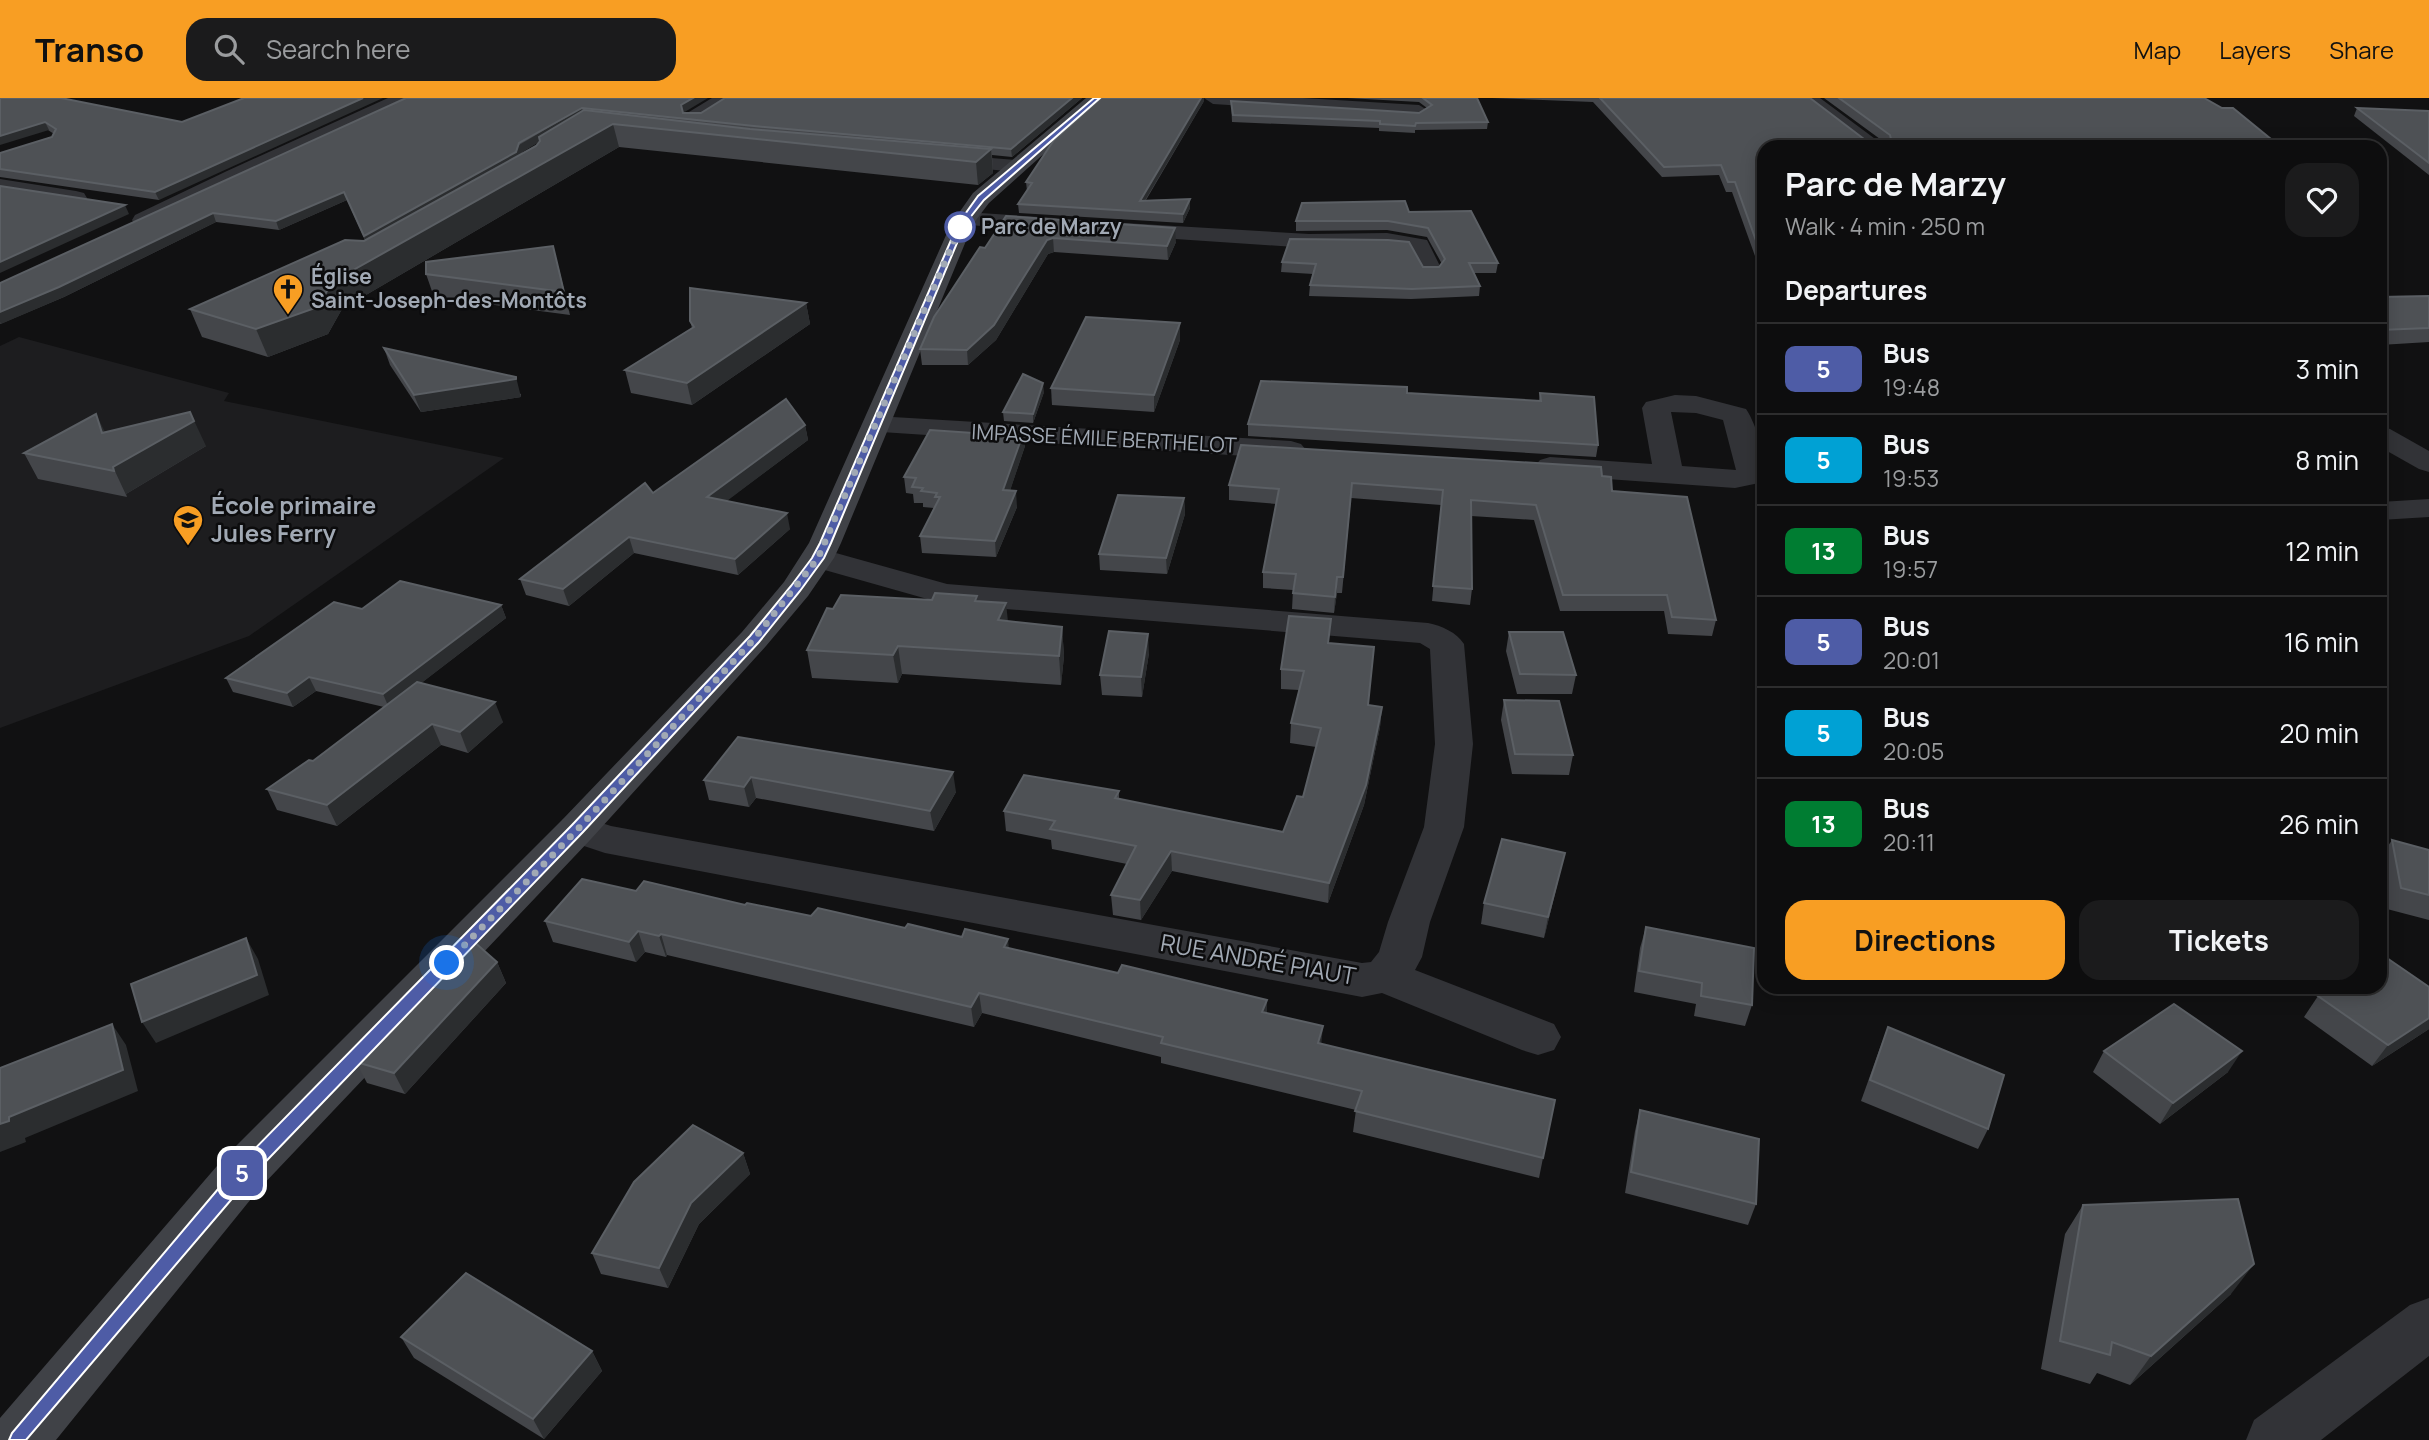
<!DOCTYPE html>
<html lang="en">
<head>
<meta charset="utf-8">
<style>
	:root { --surface:#0d0d0e; --page:#1b1b1c; --text:#f1f3f6; --muted:#9a9c9e; --line:#2d2d2e; --accent:#f89e23 }
	body { margin:0; font-family:Manrope,sans-serif; background:var(--page); color:var(--text); height:100vh; display:flex; flex-direction:column; font-size:26px; white-space:nowrap }
	* { box-sizing:border-box; margin:0 }
	p { font-size:23px; color:var(--muted) }
	.icon { flex:none; width:38px; height:38px; fill:none; stroke:currentColor; stroke-width:2; stroke-linecap:round; stroke-linejoin:round }
	.map { position:relative; flex:1; overflow:hidden }
	.panel { position:absolute; left:1757px; top:42px; width:630px; height:854px; display:flex; flex-direction:column; background:var(--surface); border-radius:21px; box-shadow:0 4px 18px #0003,0 0 0 2px var(--line) }
	.panel>* { flex:none }
	.badge { padding:0 14px; border-radius:10px; font-size:24px; line-height:46px }
	.you { position:absolute; width:35px; height:35px; margin:-18px; border:5px solid #fff; border-radius:50%; background:#1a73e8; box-shadow:0 0 0 10px #1a73e833 }
	.map>.badge { position:absolute; translate:-50% -50%; box-shadow:0 0 0 4px #fff }
	h2 { padding:0 28px; font-size:26px; line-height:63px }
	.round { display:grid; place-items:center; flex:none; width:74px; height:74px; border-radius:21px; background:var(--page) }
	.headline { display:flex; align-items:center; justify-content:space-between; height:119px; padding:0 28px }
	h1 { font-size:33px; font-weight:700; line-height:52px }
	.action { display:flex; gap:14px; margin-top:auto; padding:14px 28px }
	.action a { flex:1; height:80px; border-radius:21px; background:var(--accent); color:#111; font-size:28px; font-weight:700; line-height:80px; text-align:center }
	.action a+a { background:var(--page); color:var(--text) }
	ul { padding:0; list-style:none }
	li { display:flex; align-items:center; gap:21px; height:91px; padding:0 28px; border-top:2px solid var(--line) }
	li div { flex:1 }
	li b { display:block; font-size:26px }
	li em { font-style:normal }
	li .badge { min-width:77px; font-weight:700; text-align:center }
	header { display:flex; align-items:center; gap:42px; box-sizing:border-box; height:98px; padding:0 35px; background:var(--accent); color:#111 }
	header strong { font-size:33px }
	nav { display:flex; gap:38px; margin-inline-start:auto; font-size:24px }
	.search { width:490px; height:63px; background:var(--page); display:flex; align-items:center; gap:18px; box-sizing:border-box; padding:0 24px; border-radius:21px; color:var(--muted); font-size:26px }
	.map>svg:first-child { display:block }
	.built { fill:#1d1d1f }
	.lines { fill:none; stroke-linecap:round; stroke-linejoin:round }
	.minor { fill:#323337; fill-rule:evenodd }
	.tertiary { fill:#323337; fill-rule:evenodd }
	.secondary { fill:#404247; fill-rule:evenodd }
	.wall { fill:#44464a; fill-rule:evenodd }
	.shaded-wall { fill:#2b2d2f }
	.building { fill:#4e5155; stroke:#5b5f64; stroke-width:2 }
	.line { fill:#4e5ca6; stroke:#fff; stroke-width:2 }
	.walk { stroke:#a1a9b4; stroke-width:7; stroke-dasharray:0 12.6 }
	.stop-dot { fill:#fff; stroke:#4e5ca6; stroke-width:3.5 }
	.labels { text-anchor:middle; stroke-width:5; stroke-linejoin:round; paint-order:stroke }
	.far-stop-label { font-size:21px; font-weight:bold; fill:#a1a9b4; stroke:#0c0c0d; text-anchor:start }
	.far-poi-label { font-size:21px; font-weight:bold; fill:#a1a9b4; stroke:#0c0c0d; text-anchor:start }
	.far-street-label { font-size:21px; fill:#a1a9b4; stroke:#0c0c0d }
	.poi-label { font-size:24px; font-weight:bold; fill:#a1a9b4; stroke:#0c0c0d; text-anchor:start }
	.street-label { font-size:24px; fill:#a1a9b4; stroke:#0c0c0d }
</style>
</head>
<body>
<header>
<strong>Transo</strong>
<div class="search"><svg class="icon" aria-label="search" viewBox="0 0 24 24"><circle cx="10" cy="10" r="6"/><path d="M15 15l6 6"/></svg>Search here</div>
<nav><a>Map</a><a>Layers</a><a>Share</a></nav>
</header>
<div class="map">
<svg width="2429" height="1342" viewBox="0 0 2429 1342">
	<rect width="100%" height="100%" fill="#111112"/>
	<path class="built" d="M19 239 229 295 224 303 504 360 249 538 0 630V248Z"/>
	<g class="lines">
		<g class="minor">
			<path d="M388 0H413L411 4 241 81 151 127H135L132 122 135 117 227 73Z"/>
			<path d="M712 0H735L701 21H687L684 17Z"/>
			<path d="M1204 0H1303L1419 7 1429 13 1419 19 1213 6Z"/>
			<path d="M942 56 1016 62 1023 64 1026 68 1023 72 1016 74 935 66 932 62 935 58Z"/>
			<path d="M0 81 76 93 84 95 87 100 84 105 76 107 0 93Z"/>
			<path d="M965 114 1054 120 1062 122 1065 127 1062 132 1054 134 957 126 954 121 957 116Z"/>
			<path d="M1124 125 1309 136 1387 135 1427 142 1442 172 1438 177H1422L1410 152 1387 149 1309 150 1116 137 1113 132 1116 127Z"/>
			<path d="M1675 297 1696 298 1746 311C1757 327 1770 369 1759 385L1735 390 1550 377 1540 374 1535 368 1540 362 1550 359 1652 366 1642 310 1646 304ZM1671 314 1696 315 1723 322 1736 372 1682 368Z"/>
			<path d="M876 318 1291 343 1301 346 1306 352 1301 358 1291 361 866 333 862 327 866 321Z"/>
			<path d="M2429 401V419L2380 422V404Z"/>
			<path d="M818 450 947 486 1428 525C1442 528 1456 534 1464 546L1473 646 1464 729 1430 824 1422 859 1415 872 1554 926 1561 939 1554 952 1538 957 1522 952 1382 895 1362 899 605 755 563 741 557 731 563 721 577 717 611 728 1362 865 1371 864 1379 854 1388 824 1424 729 1435 646 1430 551 1420 545 945 506 807 467 802 460 807 453Z"/>
			<path d="M2429 1200V1258L2321 1342H2246L2254 1322 2410 1207Z"/>
		</g>
		<g class="tertiary">
			<path d="M1799 0H1820L1886 49H1863Z"/>
			<path d="M2380 328 2390 331 2429 353V374L2419 371 2380 349Z"/>
		</g>
		<path class="secondary" d="M1086 0H1106L989 105 973 126 841 445 834 460 808 498 766 548 591 741 259 1091 56 1342H0V1320L223 1061 563 721 742 534 784 484 809 445 951 126 973 95Z"/>
	</g>
	<g class="wall">
		<path d="M0 0 182 24 159 102 0 79V55L52 39 54 36Z"/>
		<path d="M406 0 701 15 1082 0 1012 59 992 57 993 75 978 87 619 49 342 211 328 236 268 259 202 239 190 211 365 142 347 102 279 132 216 124 64 199 0 226V185ZM540 43 536 48 521 56 522 54Z"/>
		<path d="M1347 0H1477L1488 24 1487 31 1415 32V35L1379 33V30L1232 24 1231 3 1419 15 1427 10 1419 4Z"/>
		<path d="M1492 0H1810L1864 41H1880L1824 0H2204L2277 46 2276 49H1764V183L1732 94H1726L1719 77 1662 79 1593 4Z"/>
		<path d="M1204 3 1146 102 1190 101V110L1183 125 1019 115 1018 106 1027 93 1026 84Z"/>
		<path d="M2357 10 2429 13V77L2354 18Z"/>
		<path d="M1409 114 1498 165 1496 175H1474L1480 188 1479 198 1411 201 1309 198 1310 187 1313 176 1281 174 1282 164 1439 169 1442 166 1427 139 1387 132 1296 133V123Z"/>
		<path d="M1006 118 1176 144 1168 162 1054 154 1048 156 996 242 968 267H922L920 251Z"/>
		<path d="M559 171 570 217 434 199 426 176Z"/>
		<path d="M2429 198V244L2380 247V199Z"/>
		<path d="M806 205 810 226 692 307 631 295 625 272 692 230 690 223Z"/>
		<path d="M1180 225V242L1154 314 1052 307 1051 290Z"/>
		<path d="M384 250 521 296V299L421 314 390 267Z"/>
		<path d="M1044 294 1033 325 1004 323 1003 314Z"/>
		<path d="M1407 295 1539 303 1540 295 1598 347 1596 359 1248 338V326Z"/>
		<path d="M805 327 808 342 726 403 790 431 738 477 634 455 569 508 526 497 520 481 653 395Z"/>
		<path d="M1024 333 1025 348 1010 392 1017 409 996 459 922 455 920 438 934 410 923 409V405H914L913 396 906 395 904 379 988 336Z"/>
		<path d="M105 335 206 348 126 396 127 399 38 381 24 355Z"/>
		<path d="M1602 378 1716 522 1712 538 1668 536 1664 513H1560L1534 422 1471 418 1472 491 1470 507 1432 503 1441 407 1351 400 1342 495H1337L1334 515 1292 511 1293 492 1263 490V474L1277 406 1229 402V387Z"/>
		<path d="M1184 400 1185 416 1167 476 1100 472 1099 456Z"/>
		<path d="M932 502 978 503 1008 523 1062 529 1064 558 1061 587 902 576 898 585 812 580 807 552 833 511Z"/>
		<path d="M501 507 506 520 421 585 503 624 468 655 441 647 337 728 277 712 267 691 313 663 384 609 316 593 293 609 233 594 226 580 362 511Z"/>
		<path d="M1509 534 1576 577 1572 596H1517L1506 553Z"/>
		<path d="M1329 545 1368 607 1382 609 1380 629 1364 707 1328 805 1172 773 1141 822 1113 817 1111 797 1127 766 1052 751 1051 742 1006 733 1004 713 1119 693V701L1283 734 1303 699 1316 649 1290 645 1291 625 1299 592 1281 591V571Z"/>
		<path d="M1149 555 1142 599 1102 597 1100 577Z"/>
		<path d="M1504 602 1573 657 1569 677 1512 676 1501 622Z"/>
		<path d="M738 639 956 694 934 733 756 700 749 709 709 702 704 682Z"/>
		<path d="M2392 742 2429 752V822L2387 811 2380 773V760Z"/>
		<path d="M1565 755 1544 840 1481 826 1484 805Z"/>
		<path d="M636 793 745 807 811 818 905 830 1009 850 1267 915 1322 946 1543 1060 1539 1080 1353 1034 1356 1012 1161 965V959L982 915 974 929 667 857 666 859 645 854 636 864 553 844 545 823Z"/>
		<path d="M1646 829 1752 907 1745 928 1694 918 1696 906 1634 894 1640 850Z"/>
		<path d="M497 864 506 885 405 996 367 985 356 964Z"/>
		<path d="M2429 889V931L2372 968 2304 919 2318 898Z"/>
		<path d="M1888 929 1988 1031 1978 1051 1861 1003 1880 950Z"/>
		<path d="M2104 953 2228 974 2160 1026 2093 974Z"/>
		<path d="M1640 1012 1756 1106 1748 1127 1625 1095 1635 1033Z"/>
		<path d="M743 1055 750 1076 699 1126 668 1190 601 1176 592 1155Z"/>
		<path d="M2083 1107 2231 1196 2130 1287 2097 1275 2090 1286 2041 1271 2065 1136Z"/>
		<path d="M401 1239 592 1253 602 1273 544 1341 414 1260Z"/>
	</g>
	<g class="shaded-wall">
		<path d="M363 0H383L159 102 155 94Z"/>
		<path d="M693 0H708L683 15 681 7Z"/>
		<path d="M1072 0H1082L1012 59 1011 51Z"/>
		<path d="M1201 0H1204V3L1140 111V103Z"/>
		<path d="M582 10 584 18 522 54 518 62 367 147 364 138Z"/>
		<path d="M45 24 49 32 0 47V38Z"/>
		<path d="M613 26 619 49 342 211 328 236 268 259 256 231 332 184Z"/>
		<path d="M991 51 993 75 978 87 976 64Z"/>
		<path d="M344 94 347 102 279 132 276 123Z"/>
		<path d="M1190 101V110L1183 125V116Z"/>
		<path d="M125 107 129 116 0 175V164Z"/>
		<path d="M213 115 216 124 64 199 1 226 0 224V214Z"/>
		<path d="M1175 130 1176 144 1168 162 1167 148Z"/>
		<path d="M1053 140 1054 154 1048 156 996 242 968 267 967 252 1047 142Z"/>
		<path d="M553 148 559 171 570 217 564 194Z"/>
		<path d="M806 205 810 226 692 307 687 285Z"/>
		<path d="M1180 225V242L1154 314V297Z"/>
		<path d="M516 279 521 299 421 314 414 297Z"/>
		<path d="M1043 285 1044 294 1033 325V316Z"/>
		<path d="M190 314 206 348 126 396 127 399 113 369Z"/>
		<path d="M96 316 109 342 102 335Z"/>
		<path d="M805 327 808 342 711 415 707 399Z"/>
		<path d="M1024 333 1025 348 1005 408 1003 392Z"/>
		<path d="M1016 393 1017 409 996 459 995 443Z"/>
		<path d="M1184 400 1185 416 1167 476 1166 460Z"/>
		<path d="M787 415 790 431 738 477 735 461Z"/>
		<path d="M629 439 634 455 569 508 563 491Z"/>
		<path d="M1337 479V495L1334 515 1335 499Z"/>
		<path d="M1006 505 1009 533 998 522Z"/>
		<path d="M501 507 506 520 389 610 383 596Z"/>
		<path d="M1062 529 1064 558 1061 587 1059 558Z"/>
		<path d="M1148 536 1149 555 1142 599 1141 579Z"/>
		<path d="M898 548 902 576 898 585 893 557Z"/>
		<path d="M309 579 316 593 293 609 287 595Z"/>
		<path d="M495 604 503 624 468 655 460 634Z"/>
		<path d="M1382 609 1380 629 1364 707 1328 805 1329 785Z"/>
		<path d="M432 626 441 647 337 728 327 707Z"/>
		<path d="M953 674 956 694 934 733 930 713Z"/>
		<path d="M751 679 756 700 749 709 744 689Z"/>
		<path d="M1171 753 1172 773 1141 822 1140 802Z"/>
		<path d="M1565 755 1560 775 1544 840 1548 819Z"/>
		<path d="M638 833 645 854 636 864 629 844Z"/>
		<path d="M661 836 667 857 666 859 659 838Z"/>
		<path d="M246 840 258 861 269 897 156 945 142 924Z"/>
		<path d="M1008 841 1010 862 1004 849Z"/>
		<path d="M497 864 506 885 405 996 394 975Z"/>
		<path d="M979 895 982 915 974 929 971 909Z"/>
		<path d="M1267 902V923L1262 914Z"/>
		<path d="M2429 920V931L2372 968 2388 947Z"/>
		<path d="M112 926 126 947 138 993 25 1040 26 1044 0 1054V1026Z"/>
		<path d="M1323 928 1321 949 1318 945Z"/>
		<path d="M2242 953 2228 974 2160 1026 2173 1005Z"/>
		<path d="M743 1055 750 1076 699 1126 668 1190 659 1170 691 1105Z"/>
		<path d="M2254 1166 2231 1196 2130 1287 2151 1258Z"/>
		<path d="M592 1253 602 1273 544 1341 533 1321Z"/>
	</g>
	<g class="building">
		<path d="M0 0H61L182 24 244 0H363L155 94 0 71V55L52 39 56 31 45 24 0 38Z"/>
		<path d="M406 0H693L681 7 683 15H701L725 0H1072L1011 51 754 28 582 10 519 45 516 54 364 138 344 94 276 123 213 115 59 189 0 214V185Z"/>
		<path d="M1101 0H1201L1140 103 1190 101 1183 116 1018 106 1032 85 1026 84 1054 42Z"/>
		<path d="M1423 0H1477L1488 24 1416 25 1415 28 1380 26V23L1233 17 1231 3 1419 15 1432 7Z"/>
		<path d="M1600 0H1810L1864 41H1891L1890 37 1839 0H2204L2222 10H2233L2277 46 2162 43 2171 49H1764V165L1735 84H1728L1721 67 1664 69Z"/>
		<path d="M2357 10 2429 13V65Z"/>
		<path d="M584 12 750 31 991 51 976 64 613 26 332 184 318 209 256 231 190 211 345 142 364 143 536 48 540 43 539 39Z"/>
		<path d="M0 88 125 107 0 164Z"/>
		<path d="M1405 103 1409 114 1471 113 1498 165H1469L1480 188 1412 191 1310 187 1316 166 1282 164 1290 141 1388 142 1409 144 1423 169H1439L1445 161 1428 130 1388 123H1296L1302 105Z"/>
		<path d="M1006 118 1175 130 1167 148 1053 140 1047 142 994 227 967 252 920 251 934 219 980 149 985 150Z"/>
		<path d="M553 148 564 194 426 176V164Z"/>
		<path d="M690 190 806 205 687 285 625 272 694 229 690 223Z"/>
		<path d="M2429 198V230L2380 232V199Z"/>
		<path d="M1086 219 1180 225 1154 297 1051 290Z"/>
		<path d="M384 250 516 279V281L414 297Z"/>
		<path d="M1023 276 1043 285 1033 316 1003 314Z"/>
		<path d="M1261 283 1407 289V295L1541 303 1540 295 1594 299 1598 347 1248 326Z"/>
		<path d="M786 301 805 327 707 399 787 415 735 461 629 439 563 491 520 481 645 385 653 395Z"/>
		<path d="M190 314 194 323 113 369 114 373 24 355 96 316 102 335Z"/>
		<path d="M991 331 1024 333 1003 392 1016 393 995 443 920 438 940 399H935L937 395 921 393 923 390 912 389 916 380 904 379 930 332 988 336Z"/>
		<path d="M1241 347 1601 369 1602 378 1611 379 1612 393 1687 399 1716 522 1672 519 1667 497H1563L1536 407 1471 402 1472 491 1433 488 1443 392 1352 385 1343 479H1337L1335 499 1293 495 1296 476 1263 474 1279 391 1229 387Z"/>
		<path d="M1118 397 1184 400 1166 460 1099 456Z"/>
		<path d="M400 483 501 507 383 596 309 579 287 595 226 580 334 504 362 511Z"/>
		<path d="M935 495 977 498 975 503 1006 505 998 522 1062 529 1059 558 898 548 893 557 807 552 827 510 833 511 841 497 932 502Z"/>
		<path d="M1289 518 1331 521 1328 545 1374 549 1368 607 1382 609 1366 687 1329 785 1171 753 1140 802 1111 797 1136 748 1050 731 1055 723 1004 713 1024 677 1119 693 1115 700 1283 734 1297 698 1303 699 1321 630 1291 625 1304 573 1281 571Z"/>
		<path d="M1109 533 1148 536 1141 579 1100 577Z"/>
		<path d="M1509 534H1563L1576 577 1520 576Z"/>
		<path d="M417 584 495 604 460 634 432 626 327 707 267 691 309 662 313 663Z"/>
		<path d="M1504 602 1559 603 1573 657 1515 656Z"/>
		<path d="M738 639 953 674 930 713 751 679 744 689 704 682Z"/>
		<path d="M1502 741 1565 755 1548 819 1484 805Z"/>
		<path d="M2392 742 2429 752V797L2401 790Z"/>
		<path d="M582 781 636 793 644 783 745 807 747 805 811 818 818 810 905 830 908 826 962 839 965 831 1008 841 1004 849 1118 875 1122 867 1267 902 1262 914 1323 928 1318 945 1555 1002 1543 1060 1355 1013 1362 993 1161 945 1163 939 979 895 971 909 661 836 659 838 638 833 629 844 545 823Z"/>
		<path d="M1646 829 1754 850 1752 907 1701 898 1702 885 1639 873Z"/>
		<path d="M246 840 257 877 142 924 131 886Z"/>
		<path d="M472 842 497 864 394 975 356 964Z"/>
		<path d="M2384 858 2429 889V920L2388 947 2318 898 2333 889H2380V861Z"/>
		<path d="M2174 906 2242 953 2173 1005 2104 953Z"/>
		<path d="M112 926 123 972 9 1019V1023L0 1026V970Z"/>
		<path d="M1888 929 2004 977 1988 1031 1870 982Z"/>
		<path d="M1640 1012 1759 1041 1756 1106 1631 1074Z"/>
		<path d="M693 1027 743 1055 691 1105 659 1170 592 1155 634 1084Z"/>
		<path d="M2238 1101 2254 1166 2151 1258 2112 1244 2110 1257 2060 1243 2083 1107Z"/>
		<path d="M466 1175 592 1253 533 1321 401 1239Z"/>
	</g>
	<path class="line" d="M1094 0H1100L984 102 965 126 831 445 824 460 800 493 759 544 583 734 248 1082 26 1342H9L12 1335 235 1071 572 727 750 538 791 488 812 460 820 445 958 126 978 98Z"/>
	<g class="lines">
		<path class="walk" d="M447 865 578 731 754 541 818 460 960 129"/>
	</g>
	<defs>
		<g id="church-pin" transform="scale(1.575)"><path d="M0 17L-7.5 6A9.5 9.5 0 1 1 7.5 6Z" fill="#f89e23" stroke="#0c0c0d"/><path d="M-1.2-6h2.4v3.5h3.3v2.4h-3.3V6h-2.4V-.1h-3.3v-2.4h3.3Z" fill="#111"/></g>
		<g id="school-pin" transform="scale(1.575)"><path d="M0 17L-7.5 6A9.5 9.5 0 1 1 7.5 6Z" fill="#f89e23" stroke="#0c0c0d"/><path d="M0-5L7-2L0 1L-7-2ZM-4 1L0 2.5L4 1V4Q0 6-4 4Z" fill="#111"/></g>
	</defs>
	<g fill-rule="evenodd">
		<use href="#church-pin" x="288" y="191"/>
		<use href="#school-pin" x="188" y="422"/>
	</g>
	<circle class="stop-dot" cx="960" cy="129" r="14"/>
	<g class="labels">
		<g class="far-stop-label">
			<text x="981" y="136">Parc de Marzy</text>
		</g>
		<g class="far-poi-label">
			<text x="311" y="186">Église<tspan x="311" dy="24">Saint-Joseph-des-Montôts</tspan></text>
		</g>
		<g class="far-street-label">
			<text transform="translate(1104 341) rotate(3)" y="7">IMPASSE ÉMILE BERTHELOT</text>
		</g>
		<g class="poi-label">
			<text x="211" y="416">École primaire<tspan x="211" dy="28">Jules Ferry</tspan></text>
		</g>
		<g class="street-label">
			<text transform="translate(1258 862) rotate(10)" y="8">RUE ANDRÉ PIAUT</text>
		</g>
	</g>
</svg>
<div class="you" style="left:447px;top:865px"></div>
<b class="badge" style="left:242px;top:1075px;background:#4e5ca6;color:#fff">5</b>
<section class="panel">
<div class="headline"><div><h1>Parc de Marzy</h1><p>Walk · 4 min · 250 m</p></div><a class="round"><svg class="icon" aria-label="heart" viewBox="0 0 24 24"><path d="M12 20l-8-8c-3-5 5-10 8-4 3-6 11-1 8 4z"/></svg></a></div>
<h2>Departures</h2>
<ul>
<li><span class="badge" style="background:#4e5ca6;color:#fff">5</span><div><b>Bus</b><p>19:48</p></div><em>3 min</em></li>
<li><span class="badge" style="background:#00a1d4;color:#fff">5</span><div><b>Bus</b><p>19:53</p></div><em>8 min</em></li>
<li><span class="badge" style="background:#007d32;color:#fff">13</span><div><b>Bus</b><p>19:57</p></div><em>12 min</em></li>
<li><span class="badge" style="background:#4e5ca6;color:#fff">5</span><div><b>Bus</b><p>20:01</p></div><em>16 min</em></li>
<li><span class="badge" style="background:#00a1d4;color:#fff">5</span><div><b>Bus</b><p>20:05</p></div><em>20 min</em></li>
<li><span class="badge" style="background:#007d32;color:#fff">13</span><div><b>Bus</b><p>20:11</p></div><em>26 min</em></li>
</ul>
<div class="action"><a>Directions</a><a>Tickets</a></div>
</section>
</div>
</body>
</html>
